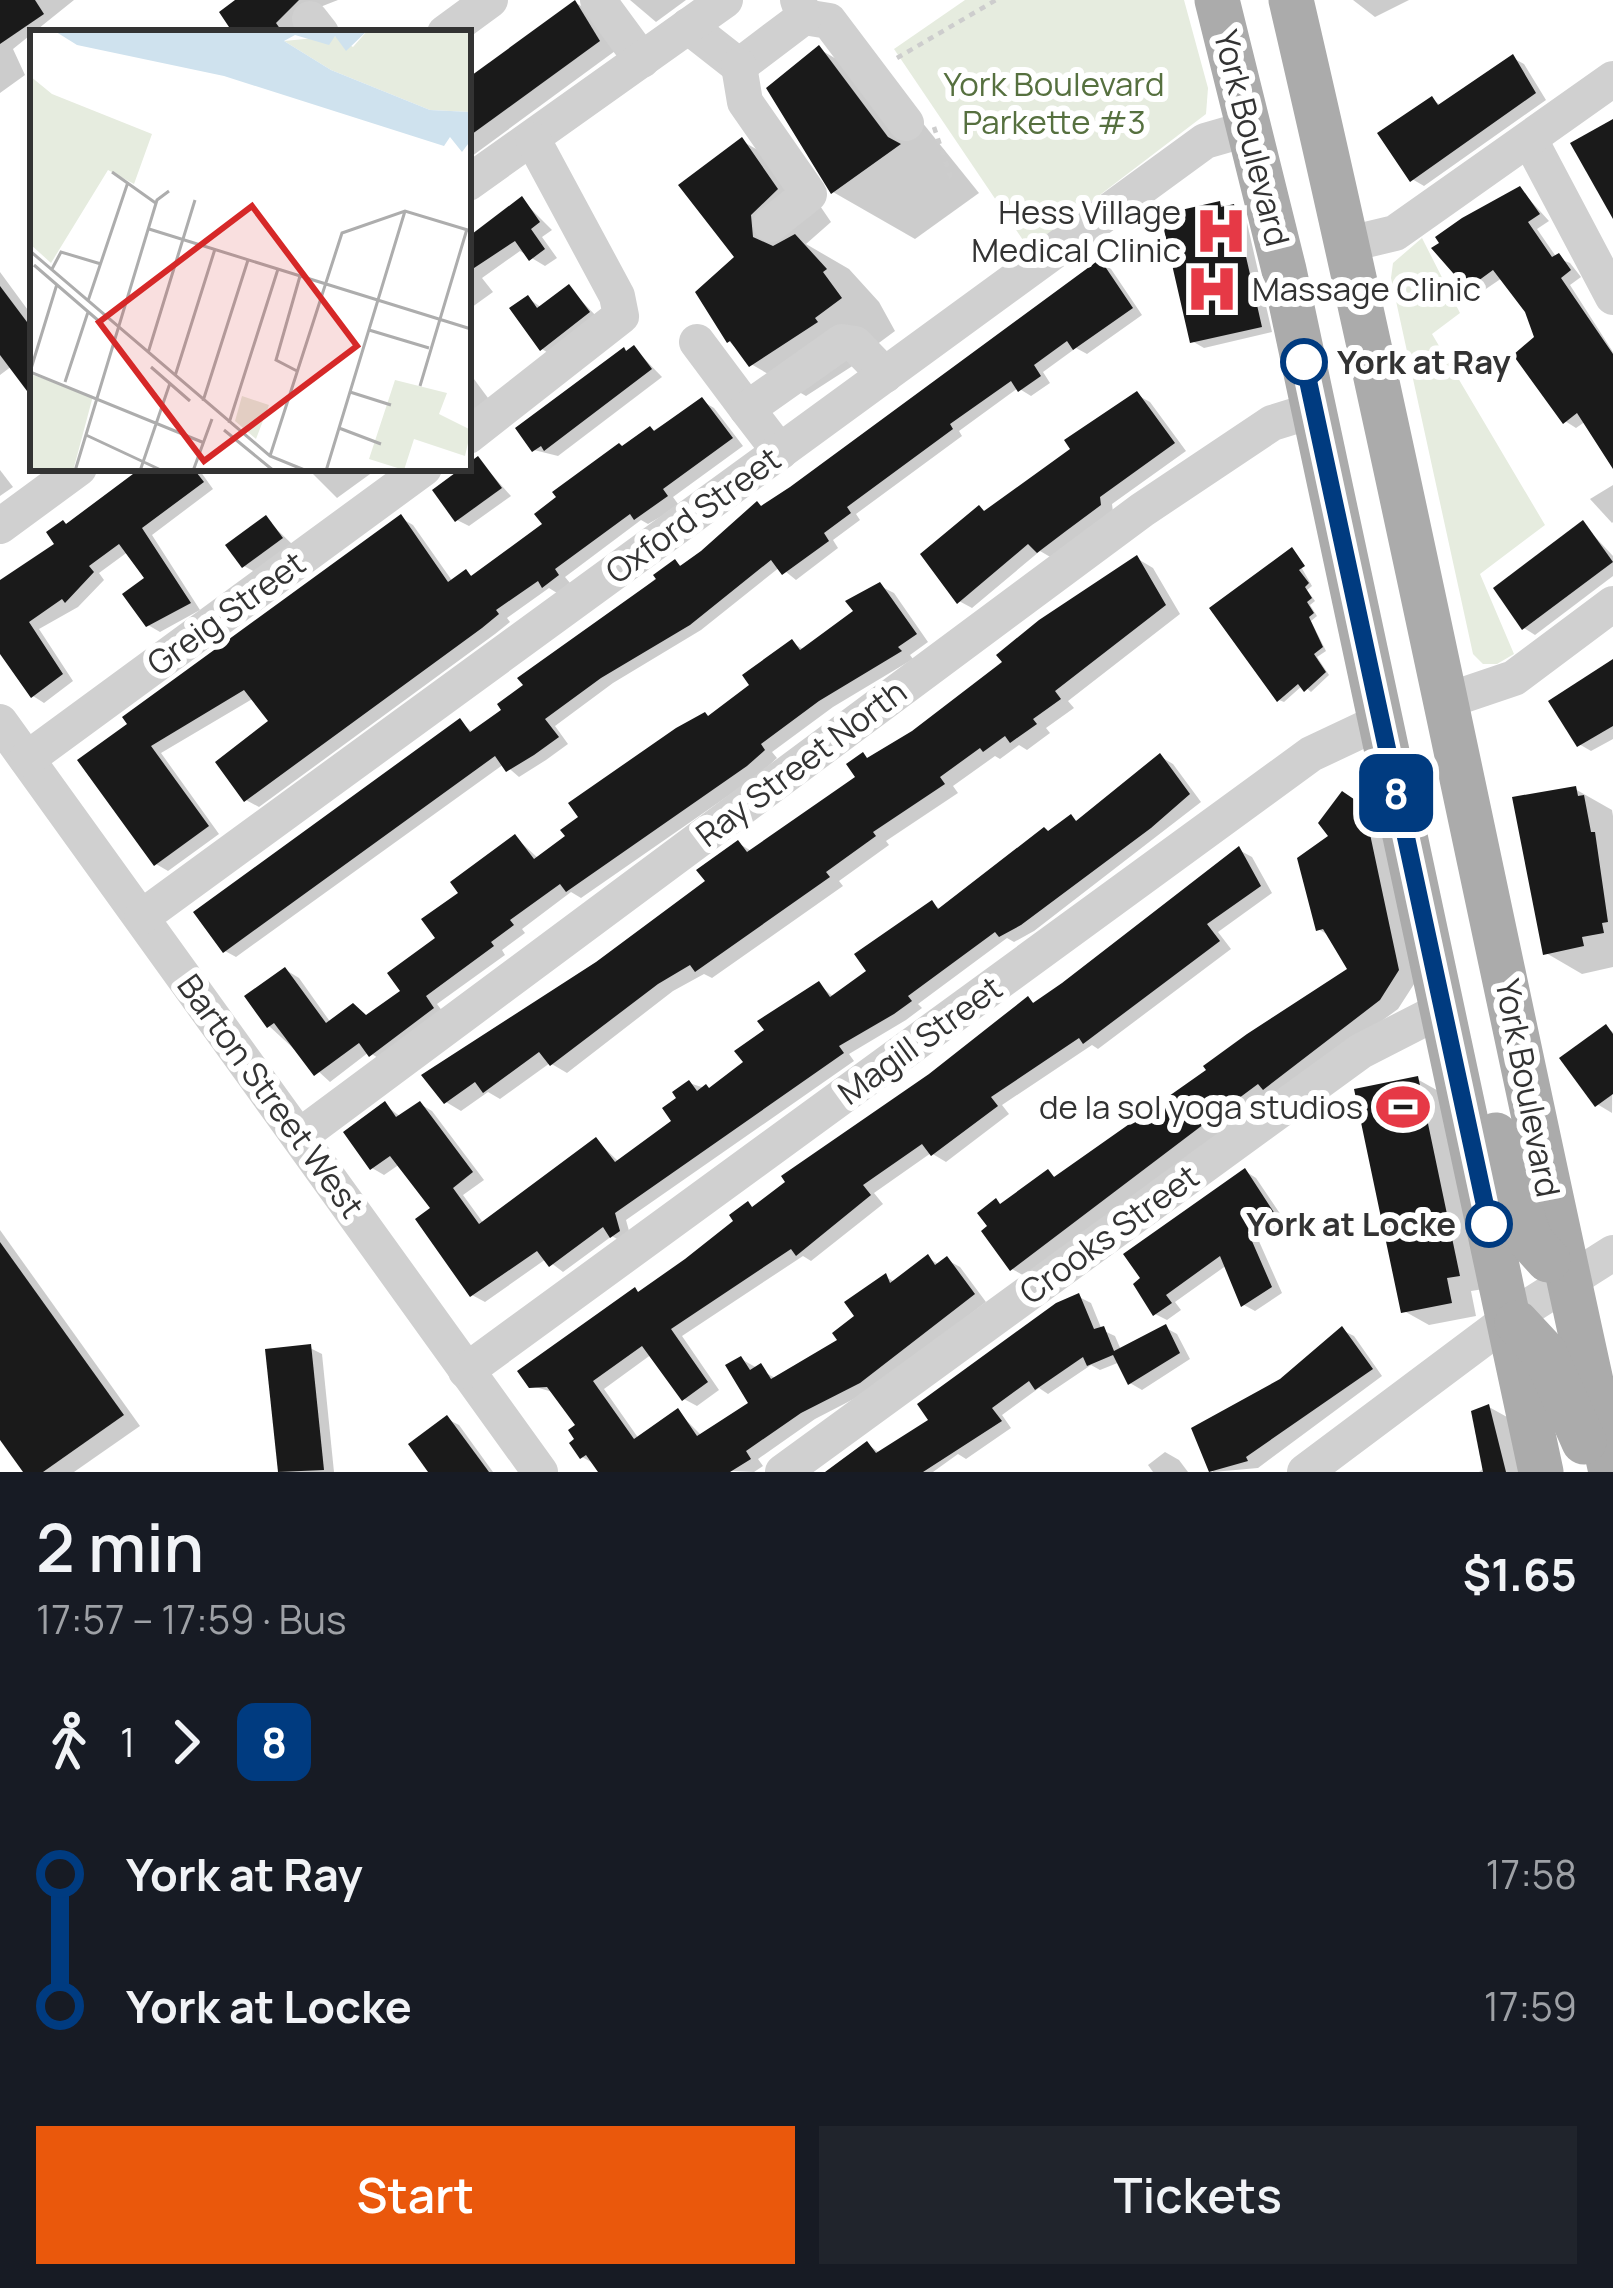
<!DOCTYPE html>
<html lang="en">
<head>
<meta charset="utf-8">
<style>
	:root { --surface:#171b24; --page:#20242c; --text:#f1f3f6; --muted:#9ea1a6; --accent:#ea580c }
	body { margin:0; font-family:Manrope,sans-serif; background:var(--page); color:var(--text); height:100vh; display:flex; flex-direction:column; font-size:45px; white-space:nowrap }
	* { box-sizing:border-box; margin:0 }
	p { font-size:39px; color:var(--muted) }
	.icon { flex:none; width:66px; height:66px; fill:none; stroke:currentColor; stroke-width:2; stroke-linecap:round; stroke-linejoin:round }
	.map { position:relative; height:1472px; overflow:hidden }
	.details { display:flex; flex-direction:column; background:var(--surface); flex:1 }
	.details>* { flex:none }
	.badge { padding:0 24px; border-radius:18px; font-size:42px; line-height:78px }
	.map>.badge { position:absolute; translate:-50% -50%; box-shadow:0 0 0 6px #fff }
	.legs { display:flex; align-items:center; gap:18px; height:132px; padding:0 36px; font-size:39px }
	.legs p { margin-inline-start:auto }
	.head { display:flex; align-items:center; justify-content:space-between; height:204px; padding:0 36px }
	h1 { font-size:66px; font-weight:600; line-height:90px }
	.primary-button { display:flex; gap:24px; margin-top:auto; padding:24px 36px }
	.primary-button a { flex:1; height:138px; border-radius:0px; background:var(--accent); color:#fff; font-size:48px; font-weight:600; line-height:138px; text-align:center }
	.primary-button a+a { background:var(--page); color:var(--text) }
	ul { padding:0 36px; list-style:none }
	li { display:flex; align-items:center; gap:42px; height:132px; font-size:45px }
	li i { display:grid; place-items:center; width:18px; height:100%; margin:0 15px; background:currentColor }
	li i::after { content:''; width:30px; height:30px; margin:-15px; border:9px solid; border-radius:50%; background:var(--surface) }
	li p { margin-inline-start:auto }
	li:first-child i { background:linear-gradient(#0000 50%,currentColor 0) }
	li:last-child i { background:linear-gradient(currentColor 50%,#0000 0) }
	.map>svg:first-child { display:block }
	.green { fill:#e6ecdf }
	.shadow { fill:#0003 }
	.building { fill:#1a1a1a }
	.lines { fill:none; stroke-linecap:round; stroke-linejoin:round }
	.path { stroke:#cdcdcd; stroke-width:4.5; stroke-dasharray:6 6; stroke-linecap:butt }
	.minor { stroke:#d0d0d0; stroke-width:36 }
	.major { stroke:#ababab; stroke-width:45 }
	.line-1-casing { stroke:#fff; stroke-width:27 }
	.line-1 { stroke:#003b80; stroke-width:18 }
	.stop-1-dot { fill:#fff; stroke:#003b80; stroke-width:6 }
	.labels { text-anchor:middle; stroke-width:12; stroke-linejoin:round; paint-order:stroke }
	.park-label { font-size:33px; fill:#56703f; stroke:#fff }
	.street-label { font-size:33px; fill:#333; stroke:#fff }
	.poi-label { font-size:33px; fill:#333; stroke:#fff; text-anchor:end }
	.stop-label { font-size:33px; font-weight:bold; fill:#333; stroke:#fff; text-anchor:start }
	.inset-road { fill:none; stroke:#adadad; stroke-width:3 }
	.view { fill:#d62828; fill-opacity:0.15; stroke:#d62828; stroke-width:6 }
	.inset-edge { fill:none; stroke:#333; stroke-width:6 }
</style>
</head>
<body>
<div class="map">
<svg width="1613" height="1472" viewBox="0 0 1613 1472">
	<rect width="100%" height="100%" fill="#fff"/>
	<g class="green">
		<path d="M965 0H1184L1208 88 1206 114 1029 249 894 49Z"/>
		<path d="M1422 238 1460 313 1432 334 1545 525 1480 574 1514 654 1497 664H1483L1473 654 1391 278 1393 263Z"/>
	</g>
	<g class="shadow">
		<path d="M0 0H74L13 49 25 75 0 93Z"/>
		<path d="M241 0H338L315 9 292 33H238Z"/>
		<path d="M630 0H686L656 22Z"/>
		<path d="M1353 0H1409L1375 17Z"/>
		<path d="M576 3 593 13 615 51 468 159V82Z"/>
		<path d="M819 49 901 96 979 193 915 239 833 192Z"/>
		<path d="M1513 58 1524 64 1546 100 1424 186 1412 179 1432 100 1443 106Z"/>
		<path d="M742 141 797 172 831 222 806 244 849 269 879 302 895 331 868 351 871 354 806 396 751 364 729 341Z"/>
		<path d="M1520 189 1549 221 1537 229 1557 258 1570 263 1581 277 1570 285 1613 352V464L1586 421 1576 428 1565 421 1527 310 1502 278 1480 293 1469 287Z"/>
		<path d="M522 200 552 230 542 237 557 258 545 266 520 251 482 278 493 292 468 310V240Z"/>
		<path d="M1219 204 1245 214 1272 332 1204 348 1192 341Z"/>
		<path d="M1100 262 1111 269 1142 315 1087 354 1076 348 1043 372 1050 383 1031 396 1018 388 959 431 962 436 856 514 860 520 833 540 838 548 796 580 780 567 701 630 613 683 555 726 568 744 546 760 519 777 504 764 236 957 225 951 460 722 474 733 675 562 683 567Z"/>
		<path d="M0 272 33 317V394L12 366 0 375Z"/>
		<path d="M569 288 599 319 553 356 542 349 528 298 542 308Z"/>
		<path d="M635 349 662 377 558 456 534 450Z"/>
		<path d="M468 371 491 402 468 419Z"/>
		<path d="M1137 395 1150 402 1186 451 1112 504 1113 512 1052 558 1040 551 972 608 959 601 987 513 1075 450Z"/>
		<path d="M702 401 714 408 743 446 673 497 678 504 662 516 648 524 641 520 565 577 570 583 557 593 549 588 507 618 510 622 495 634 259 807 246 800 273 722 254 698 161 753 219 834 168 871 156 864 81 760 401 518 413 525 453 582 466 573 474 577 546 525 623 449Z"/>
		<path d="M478 459 511 496 469 526 457 520Z"/>
		<path d="M148 468H198L213 489 152 535 200 610 160 632 148 625 149 579 129 551 99 573 104 580 78 607 39 629 73 681 44 703 33 696 0 650V585L59 545 68 526Z"/>
		<path d="M307 468H403L391 477 377 469 337 498Z"/>
		<path d="M0 470 13 487 0 496Z"/>
		<path d="M1613 485V522L1612 523 1590 499Z"/>
		<path d="M266 519 293 545 255 572 244 566Z"/>
		<path d="M1583 524 1613 556V576L1535 635 1524 628Z"/>
		<path d="M1292 551 1312 586 1307 590 1315 601 1310 605 1317 616 1311 621 1326 651 1317 657 1329 675 1311 692 1303 685 1284 702 1279 700Z"/>
		<path d="M1138 559 1153 568 1180 614 1068 701 1074 708 1046 728 1050 733 1027 750 1019 745 1000 759 995 756 953 786 958 793 886 841 889 845 839 881 843 886 712 978 704 974 673 991 567 1073 550 1063 500 1099 488 1092 461 1111 446 1102 598 965 709 882 738 843 753 852 860 778 870 760 914 733Z"/>
		<path d="M880 586 894 593 928 642 910 655 913 659 833 707 772 752 777 758 761 773 581 898 571 892 522 929 525 933 502 950 505 955 437 1004 446 1016 384 1062 369 1052 330 1082 269 1026 286 970 299 978 331 1023 353 1007 369 1017 404 992 462 894 515 837 539 859 754 686 792 643 805 650 857 612Z"/>
		<path d="M1613 663V739L1591 751 1579 744Z"/>
		<path d="M1161 757 1173 764 1201 802 1034 931 1014 942 1007 938 918 1004 922 1008 906 1020 849 1054 854 1061 626 1220 631 1238 624 1243 612 1236 563 1272 546 1259 485 1302 472 1295 434 1209 400 1164 384 1175 372 1168 385 1105 401 1117 420 1104 432 1111 484 1180 463 1195 484 1224 597 1141 619 1162 675 1122 689 1083 711 1090 747 1063 819 985 835 998 871 971 932 904 942 910 1071 818 1079 823Z"/>
		<path d="M1575 789 1612 810 1613 816V967L1582 974 1546 953Z"/>
		<path d="M1361 805 1381 820 1416 981 1398 1009 1030 1279 1012 1269 1003 1206 1048 1173 1057 1178 1351 970 1330 936 1318 929 1332 836Z"/>
		<path d="M1239 850 1252 857 1272 893 1218 932 1231 949 1098 1049 1092 1045 1002 1105 1009 1114 946 1162 931 1153 874 1193 883 1204 811 1261 803 1256 682 1336 719 1390 697 1406 684 1399 652 1354 604 1389 639 1439 678 1412 702 1436 752 1404 741 1359 777 1379 841 1341 886 1277 895 1282 928 1258 940 1265 947 1260 960 1267 986 1302 873 1389 815 1419 758 1459 763 1466 754 1472 595 1464 582 1457 579 1426 556 1393 532 1386 641 1294 1028 1000 1036 1004Z"/>
		<path d="M1606 1027 1613 1032 1612 1113 1597 1104Z"/>
		<path d="M1417 1079 1442 1093 1484 1289 1471 1291 1476 1316 1429 1325 1404 1311Z"/>
		<path d="M1245 1171 1256 1178 1285 1221 1258 1239 1282 1293 1255 1311 1244 1305 1227 1265 1175 1302 1181 1310 1167 1320 1155 1314 1137 1284Z"/>
		<path d="M0 1230 140 1426 74 1472H27L0 1434Z"/>
		<path d="M1079 1297 1091 1303 1102 1330 1115 1336 1121 1350 1166 1328 1177 1334 1190 1359 1142 1390 1130 1383 1120 1362 1100 1370 1091 1365 1048 1394 1039 1388 1002 1415 1011 1428 966 1459 958 1454 933 1472H829L867 1444 880 1453 932 1421Z"/>
		<path d="M1342 1330 1354 1336 1382 1376 1258 1468 1213 1472 1195 1429 1282 1382Z"/>
		<path d="M310 1348 322 1354 334 1472H281L268 1352Z"/>
		<path d="M1489 1407 1507 1417 1519 1472H1479L1485 1467Z"/>
		<path d="M447 1419 459 1425 493 1472H432Z"/>
		<path d="M1165 1452 1179 1460 1188 1472H1153L1148 1465Z"/>
	</g>
	<g class="building">
		<path d="M0 0H35L44 14 0 44Z"/>
		<path d="M235 0H299L276 23 283 33H233L219 12Z"/>
		<path d="M575 0 600 41 468 137V78Z"/>
		<path d="M819 45 888 137 901 144 831 194 766 88Z"/>
		<path d="M1513 54 1536 93 1410 182 1377 133 1432 96 1438 105Z"/>
		<path d="M1613 119V219L1570 143Z"/>
		<path d="M742 137 778 189 751 215 753 237 773 246 795 234 827 269 823 272 842 298 815 318 818 322 749 367 730 341 727 343 695 292 734 257 678 185Z"/>
		<path d="M1520 186 1540 214 1528 222 1552 257 1559 253 1571 270 1561 278 1613 354V469L1577 413 1563 424 1513 355 1534 337 1525 312 1493 270 1467 289 1431 248 1439 243 1435 237 1462 218Z"/>
		<path d="M522 196 540 222 531 229 545 249 529 261 515 241 468 272V237Z"/>
		<path d="M1220 201 1221 207 1234 204 1262 327 1190 343 1162 221 1169 219 1168 213Z"/>
		<path d="M1100 259 1133 308 1073 350 1067 341 1034 365 1041 376 1018 392 1011 381 950 424 953 429 847 507 851 513 824 533 829 541 782 575 771 560 690 625 601 678 545 719 559 737 534 755 506 772 495 756 223 953 193 912 460 718 470 732 501 710 497 704 523 685 517 678 656 579 653 575 675 559 680 566 701 551 757 501 761 506 790 487Z"/>
		<path d="M569 284 590 312 540 351 509 308 528 295 537 308Z"/>
		<path d="M0 286 33 330V399L0 355Z"/>
		<path d="M634 345 652 369 544 451 541 446 532 452 515 428 624 347 626 351Z"/>
		<path d="M1137 391 1175 443 1100 497 1101 505 1066 531 1037 553 1028 544 957 604 920 554 979 505 984 511 1070 449 1064 440Z"/>
		<path d="M702 397 733 438 663 489 668 496 634 520 630 514 555 569 559 575 542 588 538 581 496 610 499 614 482 628 244 802 215 762 268 721 244 690 151 746 209 826 154 866 77 760 127 724 122 717 401 514 448 582 466 569 471 576 542 524 534 514 556 497 552 492 619 443 622 446 650 426 654 431Z"/>
		<path d="M478 456 502 488 455 522 432 490Z"/>
		<path d="M141 468H193L204 482 142 528 191 603 146 627 122 594 144 578 119 544 89 566 94 572 65 603 62 599 29 622 63 674 31 698 0 654V580L54 544 46 532 63 520 66 524Z"/>
		<path d="M266 515 283 538 242 568 225 545Z"/>
		<path d="M1583 520 1613 562 1522 630 1493 588Z"/>
		<path d="M1292 547 1305 566 1299 570 1309 583 1305 587 1312 598 1307 602 1314 613 1309 617 1323 647 1314 654 1326 672 1304 692 1298 684 1277 702 1209 608Z"/>
		<path d="M1137 555 1166 605 1055 691 1061 699 1033 719 1037 724 1010 743 1005 736 983 752 980 748 940 777 945 784 873 832 876 836 826 872 830 877 695 972 690 965 658 984 550 1066 539 1052 483 1093 475 1082 444 1104 421 1075 596 962 705 881 696 870 738 840 747 852 855 777 846 764 863 752 867 758 912 731 1002 662 996 655 1039 620Z"/>
		<path d="M880 582 917 634 898 647 902 651 819 701 761 744 765 750 747 766 566 892 560 884 510 920 514 925 491 942 494 946 426 996 434 1008 369 1057 359 1043 314 1076 274 1023 267 1028 244 996 285 967 326 1023 353 1003 366 1015 400 991 387 973 435 938 421 919 458 893 450 882 515 834 534 859 565 836 560 830 578 817 568 803 676 728 705 712 708 716 749 685 742 675 792 639 800 650 853 611 845 601Z"/>
		<path d="M1613 659V726L1577 747 1548 701Z"/>
		<path d="M1160 753 1190 794 1151 828 1021 925 999 937 995 932 908 996 912 1001 894 1014 839 1046 844 1053 615 1213 620 1231 610 1238 603 1227 549 1267 537 1251 470 1297 415 1219 430 1208 390 1156 370 1170 343 1132 385 1101 396 1117 420 1101 473 1172 453 1188 479 1224 596 1137 615 1162 671 1121 662 1108 676 1098 672 1092 689 1080 697 1091 706 1084 709 1088 743 1062 734 1051 764 1030 757 1021 819 981 830 997 866 971 854 954 932 900 938 909 1044 827 1048 831 1071 814 1076 821Z"/>
		<path d="M1576 786 1578 796 1584 795 1591 832H1595L1608 922 1602 923 1604 933 1582 937 1584 946 1543 955 1512 797Z"/>
		<path d="M1342 791 1364 806 1399 970 1380 1000 1263 1090 1258 1084 1204 1124 1010 1271 981 1231 987 1226 977 1213 996 1198 1000 1204 1048 1169 1054 1177 1206 1070 1203 1066 1247 1034 1347 969 1323 929 1316 931 1297 858 1328 836 1318 823Z"/>
		<path d="M1239 846 1261 886 1207 924 1220 941 1083 1044 1079 1038 991 1097 998 1106 931 1156 922 1144 863 1185 871 1195 796 1256 791 1249 671 1329 708 1382 682 1401 642 1346 593 1381 634 1439 678 1408 697 1436 748 1403 725 1365 741 1356 750 1370 761 1363 771 1379 837 1340 832 1333 854 1316 844 1302 886 1273 890 1283 928 1254 935 1265 947 1256 975 1294 860 1383 801 1413 746 1451 751 1459 730 1472H598L586 1455 580 1459 569 1443 574 1439 568 1430 575 1425 547 1387 529 1388 517 1371 635 1287 638 1292 685 1259 733 1221 729 1215 748 1201 752 1207 785 1182 781 1176 929 1074 1028 996 1033 1003 1062 983Z"/>
		<path d="M1606 1024 1613 1034V1094L1595 1107 1559 1058Z"/>
		<path d="M1418 1076 1460 1276 1447 1278 1452 1303 1401 1313 1354 1089Z"/>
		<path d="M1245 1168 1275 1214 1248 1232 1272 1287 1241 1307 1220 1256 1166 1295 1172 1303 1153 1316 1133 1284 1140 1278 1123 1254Z"/>
		<path d="M0 1242 124 1415 43 1472H23L0 1440Z"/>
		<path d="M1079 1293 1094 1329 1104 1326 1114 1351 1166 1324 1180 1353 1128 1385 1113 1355 1087 1366 1083 1357 1035 1390 1029 1381 992 1408 1002 1421 923 1472H825L867 1441 876 1453 928 1420 917 1404 1056 1303Z"/>
		<path d="M1342 1326 1373 1369 1246 1457 1248 1461 1209 1472 1191 1428 1280 1379Z"/>
		<path d="M311 1344 324 1470 278 1472 265 1349Z"/>
		<path d="M1489 1404 1506 1472H1483L1471 1411Z"/>
		<path d="M447 1415 489 1472H428L408 1444Z"/>
	</g>
	<g class="lines">
		<g class="path">
			<path d="M897 58 996 0"/>
			<path d="M934 127 951 178"/>
		</g>
		<g class="minor">
			<path d="M598 0 642 60"/>
			<path d="M804 17 829 21 906 123"/>
			<path d="M310 19 321 33"/>
			<path d="M688 26 739 66 804 17 798 0"/>
			<path d="M445 33 490 0"/>
			<path d="M739 66 745 102 809 194 771 224"/>
			<path d="M1530 140 1613 297"/>
			<path d="M468 183 725 0"/>
			<path d="M1349 244 1395 233 1613 79"/>
			<path d="M697 342 747 409"/>
			<path d="M468 436 621 316 617 296 533 140"/>
			<path d="M780 452 747 409 842 342 855 344 885 375"/>
			<path d="M0 526 79 468"/>
			<path d="M1449 700 1514 678 1613 604"/>
			<path d="M0 722 540 1472"/>
			<path d="M27 759 424 468"/>
			<path d="M142 917 1205 141 1250 128"/>
			<path d="M300 1136 1142 510 1272 423 1314 410"/>
			<path d="M466 1371 1311 754 1381 721"/>
			<path d="M783 1472 1361 1051 1443 1009"/>
			<path d="M1305 1472 1512 1317 1613 1253"/>
		</g>
		<g class="major">
			<path d="M1217 0 1284 270 1541 1472"/>
			<path d="M1291 0C1405 489 1502 982 1611 1472"/>
			<path d="M1496 1135 1530 1240 1548 1260"/>
			<path d="M1517 1323 1544 1352 1584 1442"/>
		</g>
	</g>
	<g class="lines">
		<g class="line-1-casing">
			<path id="line-1" d="M1304 362 1489 1224"/>
		</g>
		<use href="#line-1" class="line-1"/>
	</g>
	<defs>
		<g id="hospital-bare" transform="scale(4.14)"><path d="M-5-5h3v3.5h4V-5h3V5h-3V1.5h-4V5h-3Z" fill="#e63946" stroke="#fff" stroke-width="2.5" paint-order="stroke"/></g>
		<g id="stadium-bare" transform="scale(4.14)"><path d="M0-5a6.5 5 0 1 0 0 10a6.5 5 0 1 0 0-10ZM-3.5-1.8h7v3.6h-7Z" fill="#e63946" stroke="#fff" stroke-width="2.5" paint-order="stroke"/></g>
	</defs>
	<g fill-rule="evenodd">
		<use href="#hospital-bare" x="1221" y="231"/>
		<use href="#hospital-bare" x="1212" y="289"/>
		<use href="#stadium-bare" x="1403" y="1107"/>
	</g>
	<g class="stop-1-dot">
		<circle cx="1304" cy="362" r="21"/>
		<circle cx="1489" cy="1224" r="21"/>
	</g>
	<g class="labels">
		<g class="park-label">
			<text x="1054" y="96">York Boulevard<tspan x="1054" dy="38">Parkette #3</tspan></text>
		</g>
		<g class="street-label">
			<text transform="translate(1252 138) rotate(76)" y="12">York Boulevard</text>
			<text transform="translate(693 515) rotate(-36)" y="12">Oxford Street</text>
			<text transform="translate(226 613) rotate(-36)" y="12">Greig Street</text>
			<text transform="translate(801 763) rotate(-37)" y="12">Ray Street North</text>
			<text transform="translate(920 1040) rotate(-36)" y="12">Magill Street</text>
			<text transform="translate(1528 1088) rotate(79)" y="12">York Boulevard</text>
			<text transform="translate(271 1096) rotate(54)" y="12">Barton Street West</text>
			<text transform="translate(1109 1234) rotate(-36)" y="12">Crooks Street</text>
		</g>
		<g class="poi-label">
			<text x="1181" y="224">Hess Village<tspan x="1181" dy="38">Medical Clinic</tspan></text>
			<text x="1252" y="301" text-anchor="start">Massage Clinic</text>
			<text x="1363" y="1119">de la sol yoga studios</text>
		</g>
		<g class="stop-label">
			<text x="1337" y="374">York at Ray</text>
			<text x="1456" y="1236" text-anchor="end">York at Locke</text>
		</g>
	</g>
	<g transform="translate(30 30)">
		<rect width="441" height="441" fill="#fff"/>
		<path d="M338 0H441V82L400 80 301 40 254 11 305 6 323 17ZM0 46 22 64 122 104 104 154 78 140 21 233 0 214ZM3 345 63 366 43 441H0ZM365 350 417 363 409 384 441 400 435 426 384 409 374 440 339 429ZM212 366 239 375 226 409 205 391Z" fill="#e6ecdf"/>
		<path d="M23 0H338L316 21 305 6 299 15 265 5 254 11 301 40 400 80 441 82V110L432 122 420 107 414 116 194 46 47 15Z" fill="#cfe2ee"/>
		<path class="inset-road" d="M82 142 127 174M119 199 441 299M0 221 240 426 277 441M4 235 70 292M22 239 31 222 71 234M27 254 0 342 172 412M58 271 98 152M339 300 399 318M118 323 165 170M121 337 160 371M267 341 246 330 270 246M145 346 185 219M35 352 58 282M390 356 437 199M320 362 361 375M173 371 218 230M199 393 248 239M309 398 351 414M194 400 244 441M56 405 133 441M240 426 312 203 375 181 441 201M45 441 127 170 139 161M110 441 140 353M163 441 182 389M296 441 375 181"/>
		<path class="view" d="M222 176 327 316 174 431 69 292Z"/>
		<rect width="441" height="441" class="inset-edge"/>
	</g>
</svg>
<b class="badge" style="left:1396px;top:793px;background:#003b80;color:#fff">8</b>
</div>
<section class="details">
<div class="head"><div><h1>2 min</h1><p>17:57 – 17:59 · Bus</p></div><b>$1.65</b></div>
<div class="legs"><svg class="icon" aria-label="walk" viewBox="0 0 24 24"><circle cx="13" cy="4" r="2"/><path d="M13 8l-2 6 4 7M11 14l-3 7M7 12l3-4h3l4 4"/></svg>1<svg class="icon" aria-label="forward" viewBox="0 0 24 24"><path d="M9 5l7 7-7 7"/></svg><b class="badge" style="background:#003b80;color:#fff">8</b></div>
<ul>
<li><i style="color:#003b80"></i><b>York at Ray</b><p>17:58</p></li>
<li><i style="color:#003b80"></i><b>York at Locke</b><p>17:59</p></li>
</ul>
<div class="primary-button"><a>Start</a><a>Tickets</a></div>
</section>
</body>
</html>
